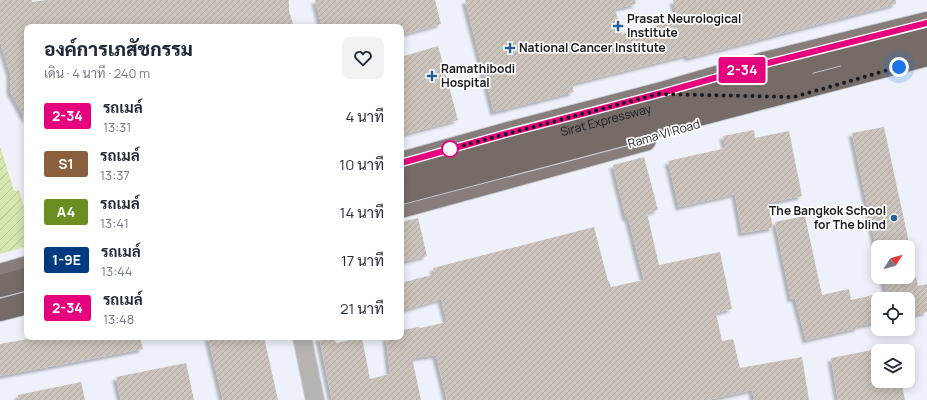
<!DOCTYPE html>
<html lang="th">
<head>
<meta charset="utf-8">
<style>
	:root { --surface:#fff; --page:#f2f2f3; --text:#1f2937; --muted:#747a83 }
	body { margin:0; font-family:Manrope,Sarabun,sans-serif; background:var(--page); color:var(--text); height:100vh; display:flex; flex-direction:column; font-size:15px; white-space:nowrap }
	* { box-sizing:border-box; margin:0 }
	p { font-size:13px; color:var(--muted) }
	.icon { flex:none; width:22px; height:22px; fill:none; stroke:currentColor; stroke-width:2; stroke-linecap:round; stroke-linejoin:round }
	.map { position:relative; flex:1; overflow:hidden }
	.panel { position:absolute; left:24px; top:24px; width:380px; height:316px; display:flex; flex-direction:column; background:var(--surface); border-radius:8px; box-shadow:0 2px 10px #0003 }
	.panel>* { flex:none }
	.badge { padding:0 8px; border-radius:3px; font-size:14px; line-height:26px }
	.needle { width:26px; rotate:53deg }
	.buttons { position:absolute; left:871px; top:240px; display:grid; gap:8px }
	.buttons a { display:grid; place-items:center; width:44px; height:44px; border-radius:8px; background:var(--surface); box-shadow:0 2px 10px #0003; font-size:20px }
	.you { position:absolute; width:20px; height:20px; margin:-10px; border:3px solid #fff; border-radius:50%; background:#1a73e8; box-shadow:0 0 0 6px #1a73e833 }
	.map>.badge { position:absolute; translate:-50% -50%; box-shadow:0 0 0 2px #fff }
	.round { display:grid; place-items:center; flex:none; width:42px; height:42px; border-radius:8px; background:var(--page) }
	.summary { display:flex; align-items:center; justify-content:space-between; height:68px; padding:0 20px }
	h1 { font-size:19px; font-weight:800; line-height:30px }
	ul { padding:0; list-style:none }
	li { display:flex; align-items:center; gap:12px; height:48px; padding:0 20px }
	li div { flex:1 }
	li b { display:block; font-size:15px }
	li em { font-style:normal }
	li .badge { min-width:44px; font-weight:700; text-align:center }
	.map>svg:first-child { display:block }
	.garden { fill:url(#garden-furrows) }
	.building { fill:url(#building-hatch); filter:url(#shadow) }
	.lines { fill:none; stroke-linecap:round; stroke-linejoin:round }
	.minor-casing { stroke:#cccfd7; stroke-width:20 }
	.major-casing { stroke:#cccfd7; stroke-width:24 }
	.highway-casing { stroke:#cccfd7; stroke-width:24 }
	.minor { stroke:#b7b3b1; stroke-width:18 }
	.major { stroke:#877e7b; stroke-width:22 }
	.highway { stroke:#756c68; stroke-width:22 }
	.highway-bridge-casing { stroke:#cccfd7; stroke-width:24; stroke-linecap:butt }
	.highway-bridge { stroke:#756c68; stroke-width:22 }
	.line-casing { stroke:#fff; stroke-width:9 }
	.line { stroke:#e6007e; stroke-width:6 }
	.walk { stroke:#1a1b1e; stroke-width:4; stroke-dasharray:0 7.2 }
	.poi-dot { fill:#246299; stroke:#fefefe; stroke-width:1.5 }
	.stop-dot { fill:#fff; stroke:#e6007e; stroke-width:2 }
	.labels { text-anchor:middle; stroke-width:3.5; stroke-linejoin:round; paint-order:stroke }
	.poi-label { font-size:12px; font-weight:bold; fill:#1a1b1e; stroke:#fefefe; text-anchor:start }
	.street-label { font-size:12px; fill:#1a1b1e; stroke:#fefefe }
</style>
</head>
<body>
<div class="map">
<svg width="927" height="400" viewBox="0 0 927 400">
	<defs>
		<pattern id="garden-furrows" width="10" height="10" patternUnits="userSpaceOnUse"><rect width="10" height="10" fill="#d6e6af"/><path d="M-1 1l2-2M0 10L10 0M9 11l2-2" fill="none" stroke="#b7c596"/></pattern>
		<pattern id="building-hatch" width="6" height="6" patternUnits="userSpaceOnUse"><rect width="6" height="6" fill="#cbc4bc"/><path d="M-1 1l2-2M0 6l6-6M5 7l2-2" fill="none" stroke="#aea8a1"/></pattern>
		<filter id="shadow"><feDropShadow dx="-3.5" dy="3.5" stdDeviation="1" flood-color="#0004"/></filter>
	</defs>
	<rect width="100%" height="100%" fill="#eef1fa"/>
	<path class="garden" d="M0 146 14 191 19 190 27 217V246L0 254Z"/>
	<g class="building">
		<path d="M0 0H32V2L45 0H289V11L294 27H27V121L10 91V73L0 41Z"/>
		<path d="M315 0H435L441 24 401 35V27H322Z"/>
		<path d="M465 0H635L636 4 615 9 622 34 678 20 673 0H896V4L688 58 687 55 572 84 574 92 494 112Z"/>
		<path d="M438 46 458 120 401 135V57Z"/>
		<path d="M884 127 910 247H876L852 133Z"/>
		<path d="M754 130 755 138 789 131 802 196 768 203 773 228 742 233 735 194 679 207 668 161 726 148 723 136Z"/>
		<path d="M644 157 658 210 647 213 659 265 720 252 732 309 716 313 722 341 733 339 740 368 802 357 809 400H754L752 390 708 400H447L436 355 412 358 421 400H332L319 337H334L336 343 362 338 370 379 390 374 386 337H404L402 330 419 327 420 328 447 322 441 299 401 311V283L435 274 433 268 594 227 608 281H609L611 287 644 280 628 217 626 218 613 165Z"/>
		<path d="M805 216 822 295 849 289 851 300 878 294V322L858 326V328L806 340 795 298 791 299 775 222Z"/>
		<path d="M418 218 427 256 401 262V222Z"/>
		<path d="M883 277H916L918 286 927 284V312L908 316V299H888Z"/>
		<path d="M39 337H140L143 349 0 376V344Z"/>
		<path d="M208 337H264L278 400H223Z"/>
		<path d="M878 349V381H901L905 400H838L831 358Z"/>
		<path d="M186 363 194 400H121L116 377Z"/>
		<path d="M81 382 85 400H18V395Z"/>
	</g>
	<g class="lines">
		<g class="minor-casing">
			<path id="minor" d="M302 337 315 400"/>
		</g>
		<g class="major-casing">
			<g id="major">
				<path d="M401 163 508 133 658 94 764 63 927 23"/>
				<path d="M401 207 645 140"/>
				<path d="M0 275 27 267"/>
			</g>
		</g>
		<g class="highway-casing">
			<g id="highway">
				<path d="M803 68 927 34"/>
				<path d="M844 77 927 55"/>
				<path d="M0 286 27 279"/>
				<path d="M0 310 27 303"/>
			</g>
		</g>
		<use href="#minor" class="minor"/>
		<use href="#major" class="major"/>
		<use href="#highway" class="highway"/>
		<g class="highway-bridge-casing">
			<g id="highway-bridge">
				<path id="s1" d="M401 175 803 68"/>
				<path d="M401 193 844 77"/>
			</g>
		</g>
		<use href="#highway-bridge" class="highway-bridge"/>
	</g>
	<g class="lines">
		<g class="line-casing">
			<path id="line" d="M401 163 508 133 658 94 764 64 927 23"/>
		</g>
		<use href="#line" class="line"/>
		<path class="walk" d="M450 149 658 94 794 97 899 67"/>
	</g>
	<g class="poi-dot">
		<path d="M616 20h4v4h4v4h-4v4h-4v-4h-4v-4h4z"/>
		<path d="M508 42h4v4h4v4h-4v4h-4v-4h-4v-4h4z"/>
		<path d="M430 70h4v4h4v4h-4v4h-4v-4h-4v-4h4z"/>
		<circle cx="894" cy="218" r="4"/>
	</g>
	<circle class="stop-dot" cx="450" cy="149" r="8"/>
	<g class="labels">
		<g class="poi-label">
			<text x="627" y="23">Prasat Neurological<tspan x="627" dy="14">Institute</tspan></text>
			<text x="519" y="52">National Cancer Institute</text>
			<text x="441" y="73">Ramathibodi<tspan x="441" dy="14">Hospital</tspan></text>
			<text x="886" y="215" text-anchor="end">The Bangkok School<tspan x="886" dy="14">for The blind</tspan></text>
		</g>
		<g class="street-label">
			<text dy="4" stroke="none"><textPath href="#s1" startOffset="212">Sirat Expressway</textPath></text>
			<text transform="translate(664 134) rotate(-16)" y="4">Rama VI Road</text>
		</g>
	</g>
</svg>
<div class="buttons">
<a><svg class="needle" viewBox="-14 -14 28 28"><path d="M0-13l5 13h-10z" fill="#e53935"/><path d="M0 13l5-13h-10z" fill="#747a83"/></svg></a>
<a><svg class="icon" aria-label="locate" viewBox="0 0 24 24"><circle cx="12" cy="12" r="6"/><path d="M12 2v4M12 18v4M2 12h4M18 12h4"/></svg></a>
<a><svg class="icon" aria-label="layers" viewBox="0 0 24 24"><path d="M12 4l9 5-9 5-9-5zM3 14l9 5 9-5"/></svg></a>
</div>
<div class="you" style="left:899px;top:67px"></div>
<b class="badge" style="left:742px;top:70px;background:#e6007e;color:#fff">2-34</b>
<section class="panel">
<div class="summary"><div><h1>องค์การเภสัชกรรม</h1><p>เดิน · 4 นาที · 240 m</p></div><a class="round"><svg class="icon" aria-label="heart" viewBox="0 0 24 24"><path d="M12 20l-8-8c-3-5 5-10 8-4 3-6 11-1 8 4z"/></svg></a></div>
<ul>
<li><span class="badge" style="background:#e6007e;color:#fff">2-34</span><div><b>รถเมล์</b><p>13:31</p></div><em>4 นาที</em></li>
<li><span class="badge" style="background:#8b5e3c;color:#fff">S1</span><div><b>รถเมล์</b><p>13:37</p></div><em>10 นาที</em></li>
<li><span class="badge" style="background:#6b8e23;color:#fff">A4</span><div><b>รถเมล์</b><p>13:41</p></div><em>14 นาที</em></li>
<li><span class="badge" style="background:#003b80;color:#fff">1-9E</span><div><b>รถเมล์</b><p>13:44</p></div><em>17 นาที</em></li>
<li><span class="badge" style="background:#e6007e;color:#fff">2-34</span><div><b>รถเมล์</b><p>13:48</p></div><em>21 นาที</em></li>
</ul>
</section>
</div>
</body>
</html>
